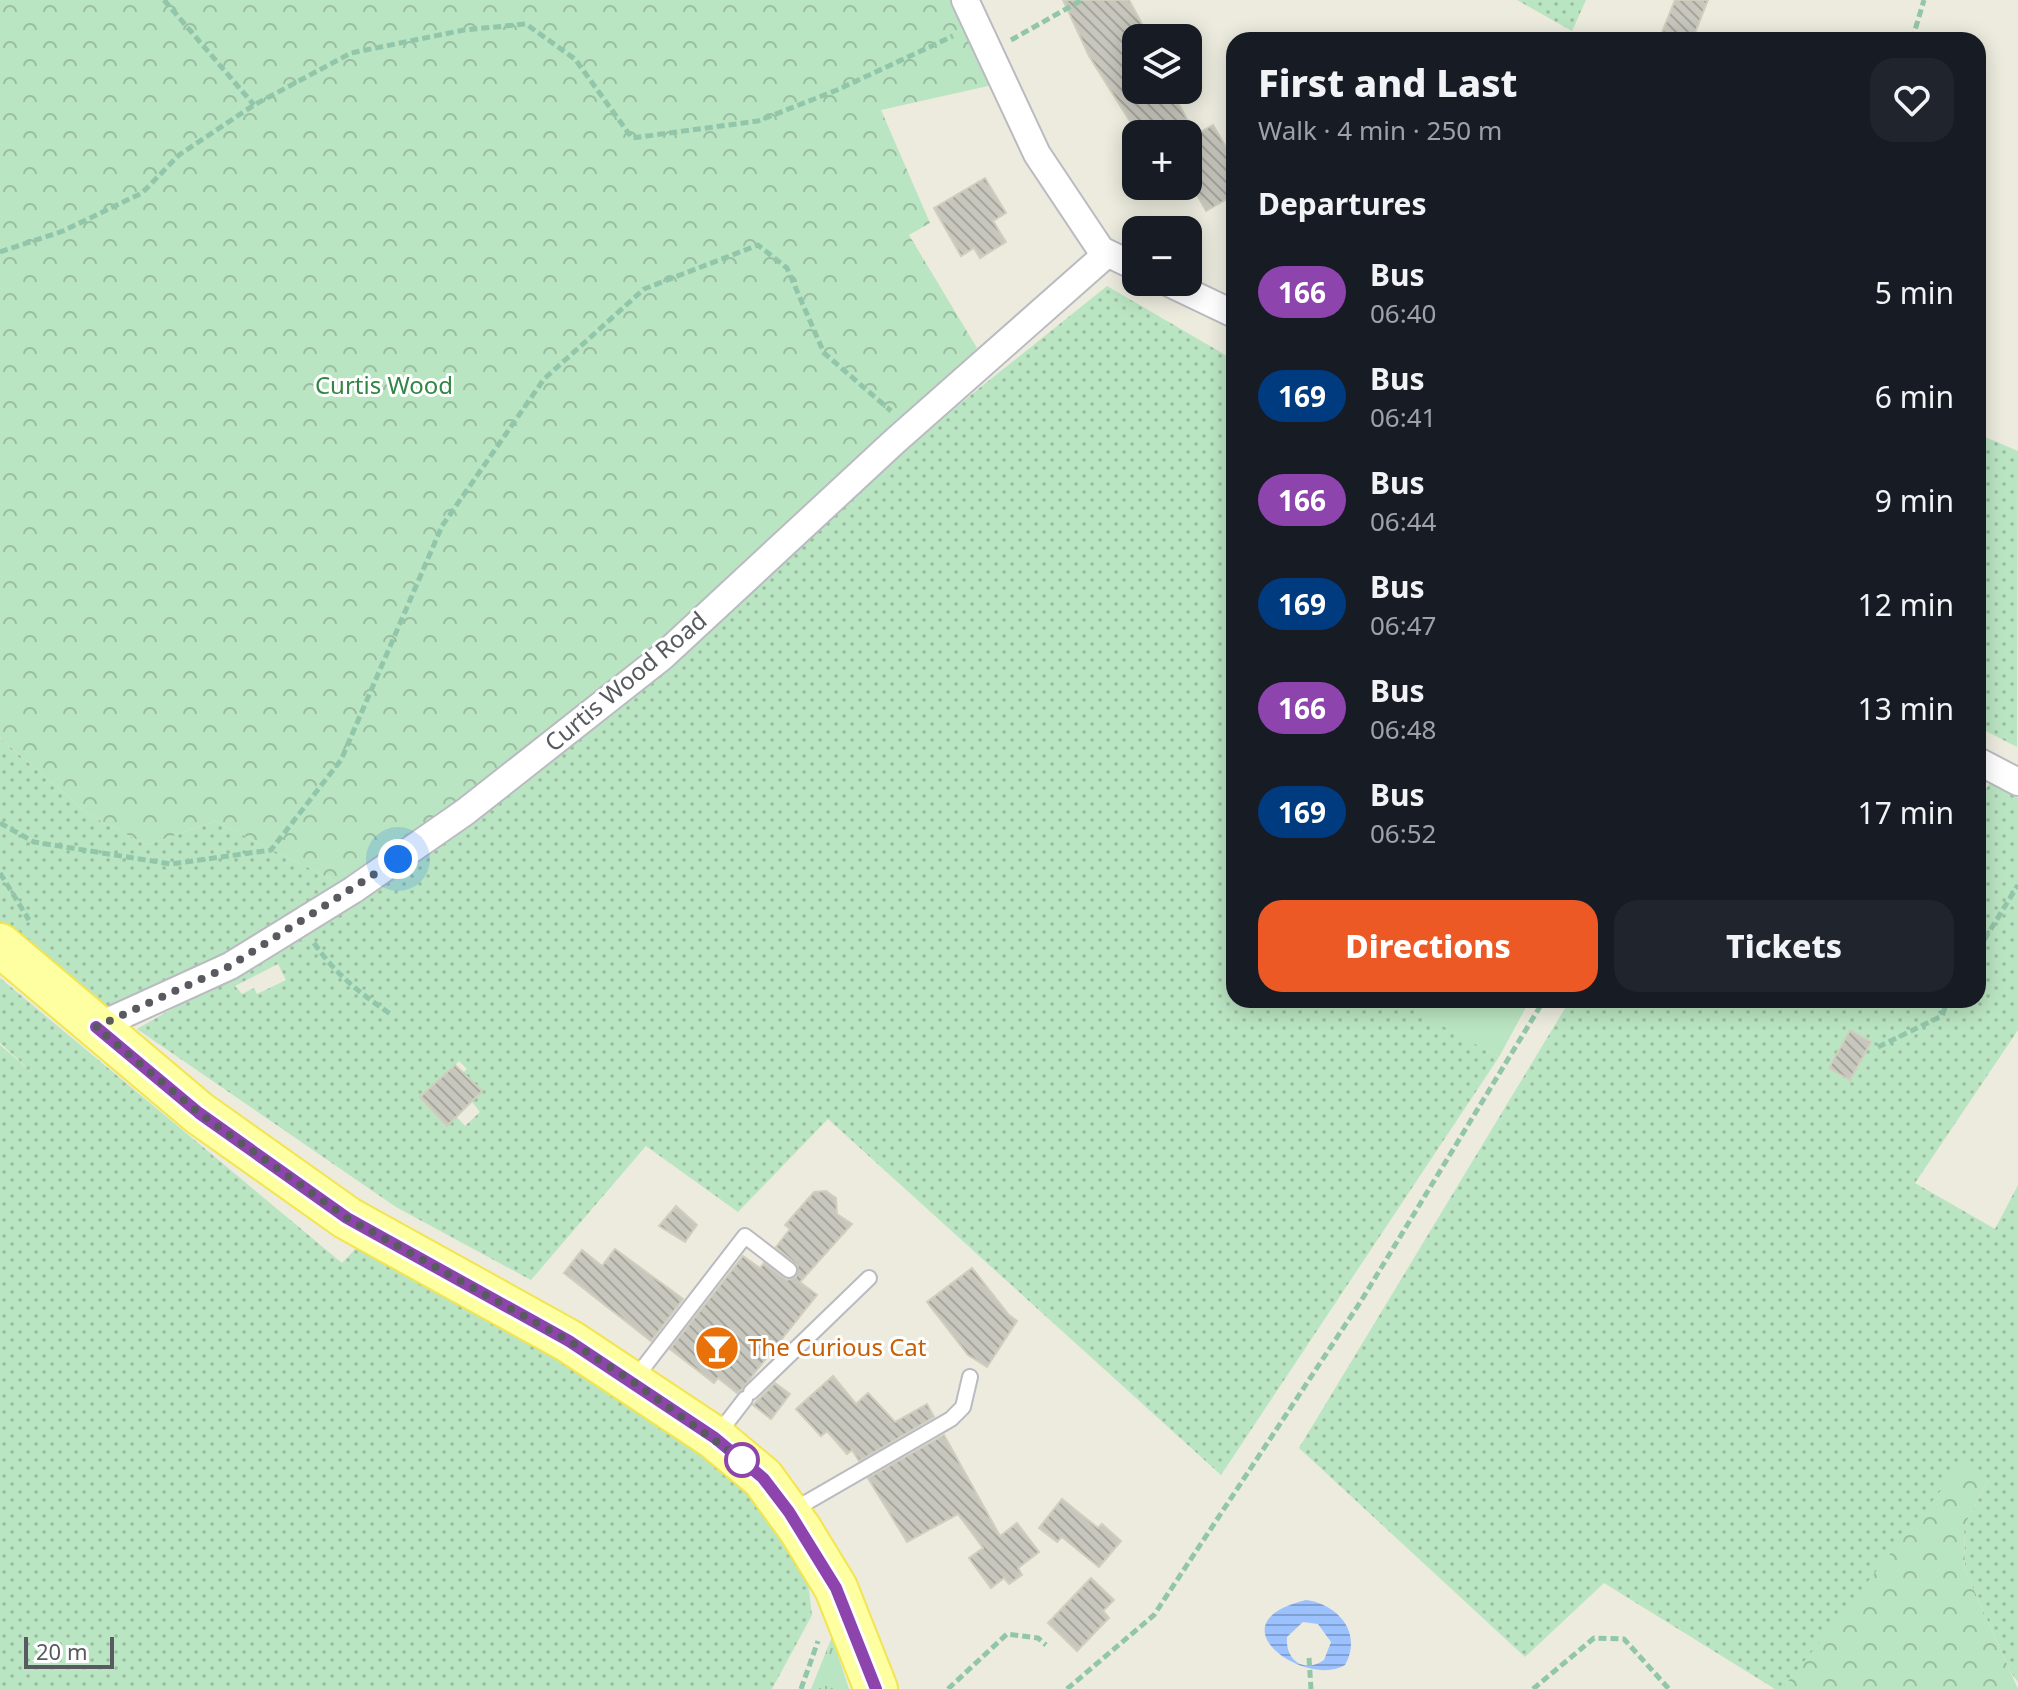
<!DOCTYPE html>
<html lang="en">
<head>
<meta charset="utf-8">
<style>
	:root { --surface:#171b24; --page:#20242c; --text:#f1f3f6; --muted:#9ea1a6; --accent:#ec5924 }
	body { margin:0; font-family:"Noto Sans",sans-serif; background:var(--page); color:var(--text); height:100vh; display:flex; flex-direction:column; font-size:30px; white-space:nowrap }
	* { box-sizing:border-box; margin:0 }
	p { font-size:26px; color:var(--muted) }
	.icon { flex:none; width:44px; height:44px; fill:none; stroke:currentColor; stroke-width:2; stroke-linecap:round; stroke-linejoin:round }
	.map { position:relative; flex:1; overflow:hidden }
	.sheet { position:absolute; left:1226px; top:32px; width:760px; height:976px; display:flex; flex-direction:column; background:var(--surface); border-radius:24px; box-shadow:0 4px 20px #0003 }
	.sheet>* { flex:none }
	.badge { padding:0 16px; border-radius:26px; font-size:28px; line-height:52px }
	.fabs { position:absolute; left:1122px; top:24px; display:grid; gap:16px }
	.fabs a { display:grid; place-items:center; width:80px; height:80px; border-radius:16px; background:var(--surface); box-shadow:0 4px 20px #0003; font-size:40px }
	.scale { position:absolute; left:24px; bottom:20px; width:90px; box-sizing:border-box; padding-left:8px; border:4px solid #585a60; border-top:0; font-size:22px; line-height:28px; white-space:nowrap; color:#585a60; -webkit-text-stroke:6px #fff; paint-order:stroke }
	.you { position:absolute; width:40px; height:40px; margin:-20px; border:6px solid #fff; border-radius:50%; background:#1a73e8; box-shadow:0 0 0 12px #1a73e833 }
	.map>.badge { position:absolute; translate:-50% -50%; box-shadow:0 0 0 4px #fff }
	h2 { padding:0 32px; font-size:30px; line-height:72px }
	.round { display:grid; place-items:center; flex:none; width:84px; height:84px; border-radius:24px; background:var(--page) }
	.overview { display:flex; align-items:center; justify-content:space-between; height:136px; padding:0 32px }
	h1 { font-size:38px; font-weight:800; line-height:60px }
	.button { display:flex; gap:16px; margin-top:auto; padding:16px 32px }
	.button a { flex:1; height:92px; border-radius:24px; background:var(--accent); color:#fff; font-size:32px; font-weight:800; line-height:92px; text-align:center }
	.button a+a { background:var(--page); color:var(--text) }
	ul { padding:0; list-style:none }
	li { display:flex; align-items:center; gap:24px; height:104px; padding:0 32px }
	li div { flex:1 }
	li b { display:block; font-size:30px }
	li em { font-style:normal }
	li .badge { min-width:88px; font-weight:700; text-align:center }
	.map>svg:first-child { display:block }
	.grass { fill:url(#grass-dots); fill-rule:evenodd }
	.forest { fill:url(#forest-crowns) }
	.park { fill:url(#park-tufts) }
	.pitch { fill:#bae5c2 }
	.water { fill:url(#water-rules); fill-rule:evenodd }
	.building { fill:url(#building-back-hatch); stroke:#d0cebd; stroke-width:2 }
	.lines { fill:none; stroke-linecap:round; stroke-linejoin:round }
	.service-casing { stroke:#babbc1; stroke-width:18 }
	.minor-casing { stroke:#babbc1; stroke-width:30 }
	.primary-casing { stroke:#f4e44f; stroke-width:46 }
	.path { stroke:#92c6aa; stroke-width:5; stroke-dasharray:8 4; stroke-linecap:butt }
	.service { stroke:#fff; stroke-width:14 }
	.minor { stroke:#fff; stroke-width:26 }
	.primary { stroke:#fdffa0; stroke-width:42 }
	.line-casing { stroke:#fff; stroke-width:18 }
	.line { stroke:#8e44ad; stroke-width:12 }
	.walk { stroke:#585a60; stroke-width:8; stroke-dasharray:0 14.4 }
	.stop-dot { fill:#fff; stroke:#8e44ad; stroke-width:4 }
	.labels { text-anchor:middle; stroke-width:6; stroke-linejoin:round; paint-order:stroke }
	.park-label { font-size:24px; fill:#328545; stroke:#fff }
	.street-label { font-size:24px; fill:#585a60; stroke:#fff }
	.food-label { font-size:24px; fill:#c56008; stroke:#fff; text-anchor:start }
</style>
</head>
<body>
<div class="map">
<svg width="2018" height="1689" viewBox="0 0 2018 1689">
	<defs>
		<pattern id="grass-dots" width="8" height="8" patternUnits="userSpaceOnUse" patternTransform="scale(2)"><rect width="8" height="8" fill="#bae5c2"/><path d="M2 2h.1M6 6h.1" fill="none" stroke="#9abda1" stroke-width="1.8" stroke-linecap="round"/></pattern>
		<pattern id="forest-crowns" width="20" height="18" patternUnits="userSpaceOnUse" patternTransform="scale(2)"><rect width="20" height="18" fill="#bae5c2"/><path d="M2 6a3 3 0 1 1 6 0M12 15a3 3 0 1 1 6 0" fill="none" stroke="#9abda1"/></pattern>
		<pattern id="park-tufts" width="24" height="20" patternUnits="userSpaceOnUse" patternTransform="scale(2)"><rect width="24" height="20" fill="#bae5c2"/><path d="M3 7l-1-3M5 7V3M7 7l1-3M15 17l-1-3M17 17v-4M19 17l1-3" fill="none" stroke="#9abda1"/></pattern>
		<pattern id="water-rules" width="6" height="5" patternUnits="userSpaceOnUse" patternTransform="scale(2)"><rect width="6" height="5" fill="#9bc1ff"/><path d="M0 2.5h6" fill="none" stroke="#81a0d2"/></pattern>
		<pattern id="building-back-hatch" width="6" height="6" patternUnits="userSpaceOnUse" patternTransform="scale(2)"><rect width="6" height="6" fill="#c8c7be"/><path d="M-1 5l2 2M0 0l6 6M5-1l2 2" fill="none" stroke="#a5a59e"/></pattern>
	</defs>
	<rect width="100%" height="100%" fill="#ecebde"/>
	<g class="grass">
		<path d="M1517 0H1586L1572 31Z"/>
		<path d="M1107 286 1234 360V1000H1429L1422 1014 1499 1057 1221 1475 828 1119 738 1212 646 1146 531 1280 396 1207 137 1029 362 899 96 1027 0 945V738L88 814 147 845 215 821 353 890ZM278 964 286 980 257 994 254 988 242 994 235 986ZM459 1061 467 1069 455 1080 480 1112 465 1126 457 1117 447 1125 420 1097Z"/>
		<path d="M1978 434 2018 451 2017 747 1978 727Z"/>
		<path d="M1990 782 2018 798V1030L1915 1183 1995 1229 2018 1185V1682L2011 1673 1965 1570 1964 1526 1988 1480 1789 1689H1775L1604 1583 1525 1657 1299 1448 1570 1000H1978V804Z"/>
		<path d="M0 978 342 1263 363 1241 587 1372 713 1460 774 1520 808 1583 812 1615 772 1689H0V1045L32 1072 0 1043Z"/>
	</g>
	<g class="forest">
		<path d="M0 0H965L997 84 881 110 930 223 909 235 977 348 910 428 662 657 353 890 215 821 147 845 88 814 0 738Z"/>
		<path d="M1962 1464 1988 1480 1964 1526 1965 1570 2018 1689H1782Z"/>
	</g>
	<path class="park" d="M832 1637 849 1689H811Z"/>
	<path class="pitch" d="M1429 1000H1530L1499 1057 1421 1014Z"/>
	<path class="water" d="M1306 1600C1338 1604 1363 1633 1345 1665 1306 1689 1210 1623 1306 1600ZM1303 1622 1318 1624 1331 1642 1324 1660C1304 1674 1285 1660 1287 1637Z"/>
	<g class="building">
		<path d="M1063 0H1129L1143 26 1126 36 1136 53V90H1171L1195 134H1138L1089 56Z"/>
		<path d="M1675 0H1708L1692 40H1659Z"/>
		<path d="M1213 125 1234 161V195L1206 211 1188 178V139Z"/>
		<path d="M985 178 1006 213 993 221 1006 242 980 258 974 248 961 256 934 208Z"/>
		<path d="M1850 1030 1871 1042 1850 1080 1829 1068Z"/>
		<path d="M455 1065 482 1091 447 1126 420 1097Z"/>
		<path d="M826 1191 836 1198 837 1214 852 1224 800 1282 817 1295 741 1390 737 1393 718 1378 714 1383 670 1349 743 1256 760 1268 764 1263 787 1280 796 1277 798 1266 776 1247 790 1229 785 1225 814 1192Z"/>
		<path d="M676 1206 697 1225 685 1242 659 1226Z"/>
		<path d="M615 1249 683 1299 651 1341 564 1273 582 1250 602 1266Z"/>
		<path d="M972 1268 1009 1315 1017 1321 987 1367 968 1355 927 1302Z"/>
		<path d="M833 1376 856 1404 868 1393 895 1422 927 1404 934 1417 859 1461 852 1450 847 1454 827 1431 821 1436 796 1409Z"/>
		<path d="M775 1383 790 1394 771 1419 753 1405Z"/>
		<path d="M944 1435 1000 1536 1017 1523 1039 1552 1018 1568 1022 1575 1009 1584 1004 1578 991 1588 969 1558 983 1548 958 1514 907 1542 868 1478Z"/>
		<path d="M1062 1499 1098 1528 1102 1524 1121 1541 1099 1567 1062 1537 1057 1542 1039 1528Z"/>
		<path d="M1091 1578 1114 1600 1103 1611 1109 1618 1077 1651 1048 1623Z"/>
	</g>
	<g class="lines">
		<g class="service-casing">
			<g id="service">
				<path d="M633 1381 745 1236 789 1270"/>
				<path d="M751 1392 869 1278"/>
				<path d="M718 1434 745 1399"/>
				<path d="M790 1512 951 1419 963 1407 970 1377"/>
			</g>
		</g>
		<g class="minor-casing">
			<g id="minor">
				<path d="M965 0 1037 154 1101 250 1136 267"/>
				<path d="M1167 282 1234 314"/>
				<path d="M1978 761 2018 782"/>
				<path d="M96 1027 230 966 353 890 465 812 662 657 895 441 1101 259"/>
			</g>
		</g>
		<g class="primary-casing">
			<path id="primary" d="M0 945 199 1113 347 1218 569 1341 715 1438 763 1478 800 1529 836 1588 876 1689"/>
		</g>
		<g class="path">
			<path d="M164 0 254 105"/>
			<path d="M1011 40 1082 0"/>
			<path d="M1912 40 1924 0"/>
			<path d="M0 252 63 231 142 193 179 155 254 105 351 53 464 30 526 24 575 59 632 138 758 121 837 90 953 36"/>
			<path d="M0 823 34 842 171 864 271 850 341 760 442 526 544 379 644 289 758 245 787 268 824 353 891 411"/>
			<path d="M0 873 29 920"/>
			<path d="M314 943C336 975 361 994 392 1015"/>
			<path d="M1978 950 2018 885"/>
			<path d="M1878 1047 1942 1016 1948 1000"/>
			<path d="M1309 1658 1311 1689"/>
			<path d="M801 1689 818 1641"/>
			<path d="M948 1689 1007 1634 1038 1638 1046 1645"/>
			<path d="M1067 1689 1154 1615 1361 1301 1544 1000"/>
			<path d="M1533 1689 1594 1638 1624 1639 1669 1689"/>
		</g>
		<use href="#service" class="service"/>
		<use href="#minor" class="minor"/>
		<use href="#primary" class="primary"/>
	</g>
	<g class="lines">
		<g class="line-casing">
			<path id="line" d="M96 1027 199 1113 347 1218 569 1341 715 1438 763 1478 789 1512 836 1588 876 1689"/>
		</g>
		<use href="#line" class="line"/>
		<path class="walk" d="M398 859 230 966 96 1027 199 1113 347 1218 569 1341 632 1381 742 1460"/>
	</g>
	<defs>
		<g id="bar-disc" transform="scale(2.3)"><circle r="9.5" fill="#e8710a" stroke="#fff"/><path d="M-6-5H6L.8 .8V4.5H3.5V6h-7V4.5H-.8V.8Z" fill="#fff"/></g>
	</defs>
	<g fill-rule="evenodd">
		<use href="#bar-disc" x="717" y="1348"/>
	</g>
	<circle class="stop-dot" cx="742" cy="1460" r="16"/>
	<g class="labels">
		<g class="park-label">
			<text x="384" y="394">Curtis Wood</text>
		</g>
		<g class="street-label">
			<text transform="translate(626 682) rotate(-40)" y="8">Curtis Wood Road</text>
		</g>
		<g class="food-label">
			<text x="748" y="1356">The Curious Cat</text>
		</g>
	</g>
</svg>
<div class="fabs">
<a><svg class="icon" aria-label="layers" viewBox="0 0 24 24"><path d="M12 4l9 5-9 5-9-5zM3 14l9 5 9-5"/></svg></a>
<a>+</a>
<a>−</a>
</div>
<div class="scale">20 m</div>
<div class="you" style="left:398px;top:859px"></div>
<section class="sheet">
<div class="overview"><div><h1>First and Last</h1><p>Walk · 4 min · 250 m</p></div><a class="round"><svg class="icon" aria-label="heart" viewBox="0 0 24 24"><path d="M12 20l-8-8c-3-5 5-10 8-4 3-6 11-1 8 4z"/></svg></a></div>
<h2>Departures</h2>
<ul>
<li><span class="badge" style="background:#8e44ad;color:#fff">166</span><div><b>Bus</b><p>06:40</p></div><em>5 min</em></li>
<li><span class="badge" style="background:#003b80;color:#fff">169</span><div><b>Bus</b><p>06:41</p></div><em>6 min</em></li>
<li><span class="badge" style="background:#8e44ad;color:#fff">166</span><div><b>Bus</b><p>06:44</p></div><em>9 min</em></li>
<li><span class="badge" style="background:#003b80;color:#fff">169</span><div><b>Bus</b><p>06:47</p></div><em>12 min</em></li>
<li><span class="badge" style="background:#8e44ad;color:#fff">166</span><div><b>Bus</b><p>06:48</p></div><em>13 min</em></li>
<li><span class="badge" style="background:#003b80;color:#fff">169</span><div><b>Bus</b><p>06:52</p></div><em>17 min</em></li>
</ul>
<div class="button"><a>Directions</a><a>Tickets</a></div>
</section>
</div>
</body>
</html>
